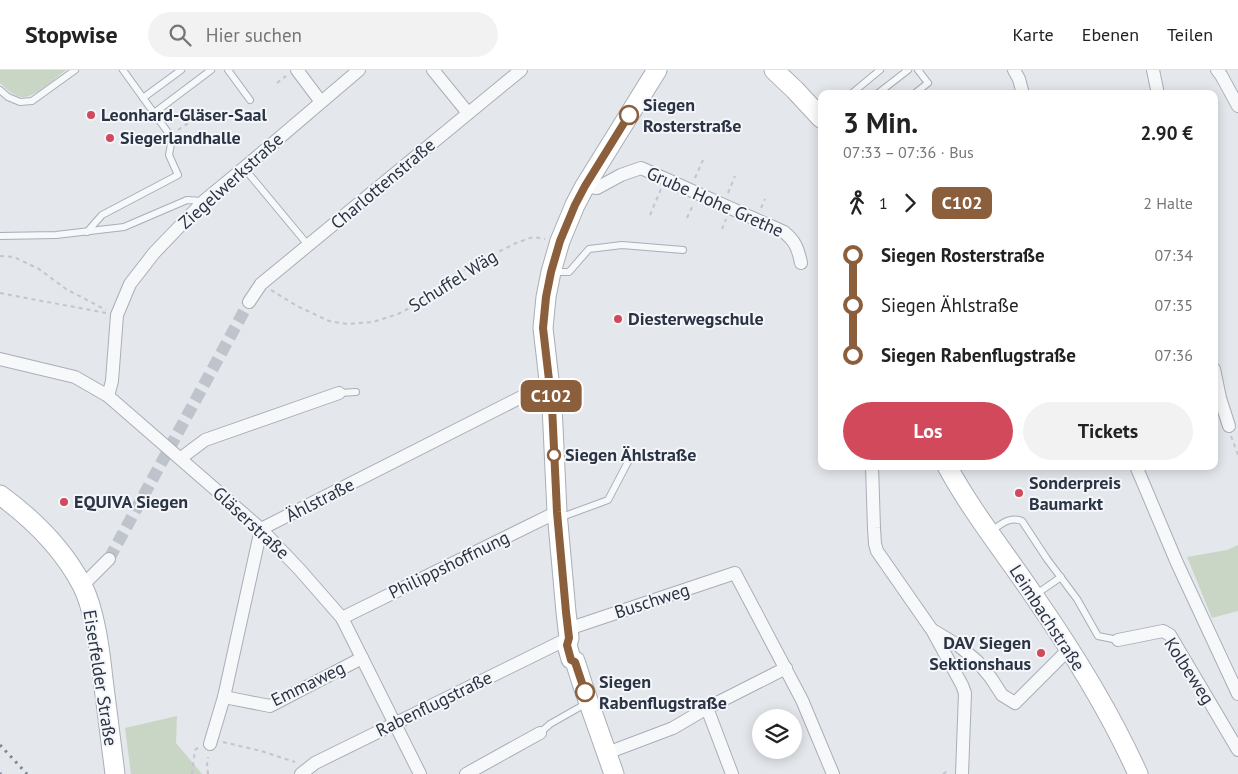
<!DOCTYPE html>
<html lang="de">
<head>
<meta charset="utf-8">
<style>
	:root { --surface:#fff; --page:#f2f2f2; --text:#222; --muted:#767676; --line:#e0e0e0; --accent:#d1495b }
	body { margin:0; font-family:"PT Sans",sans-serif; background:var(--page); color:var(--text); height:100vh; display:flex; flex-direction:column; font-size:19px; white-space:nowrap }
	* { box-sizing:border-box; margin:0 }
	p { font-size:16px; color:var(--muted) }
	.icon { flex:none; width:28px; height:28px; fill:none; stroke:currentColor; stroke-width:2; stroke-linecap:round; stroke-linejoin:round }
	.map { position:relative; flex:1; overflow:hidden }
	.panel { position:absolute; left:818px; top:20px; width:400px; height:380px; display:flex; flex-direction:column; background:var(--surface); border-radius:10px; box-shadow:0 2px 12px #0003 }
	.panel>* { flex:none }
	.badge { padding:0 10px; border-radius:8px; font-size:18px; line-height:32px }
	.tools { position:absolute; left:752px; top:639px; display:grid; gap:10px }
	.tools a { display:grid; place-items:center; width:50px; height:50px; border-radius:50%; background:var(--surface); box-shadow:0 2px 12px #0003; font-size:25px }
	.map>.badge { position:absolute; translate:-50% -50%; box-shadow:0 0 0 2px #fff }
	.legs { display:flex; align-items:center; gap:8px; height:55px; padding:0 25px; font-size:16px }
	.legs p { margin-inline-start:auto }
	.headline { display:flex; align-items:center; justify-content:space-between; height:85px; padding:0 25px }
	h1 { font-size:28px; font-weight:700; line-height:38px }
	.cta { display:flex; gap:10px; margin-top:auto; padding:10px 25px }
	.cta a { flex:1; height:58px; border-radius:30px; background:var(--accent); color:#fff; font-size:20px; font-weight:700; line-height:58px; text-align:center }
	.cta a+a { background:var(--page); color:var(--text) }
	ul { padding:0 25px; list-style:none }
	li { display:flex; align-items:center; gap:18px; height:50px; font-size:19px }
	li i { display:grid; place-items:center; width:8px; height:100%; margin:0 6px; background:currentColor }
	li i::after { content:''; width:12px; height:12px; margin:-6px; border:4px solid; border-radius:50%; background:var(--surface) }
	li p { margin-inline-start:auto }
	li:first-child i { background:linear-gradient(#0000 50%,currentColor 0) }
	li:last-child i { background:linear-gradient(currentColor 50%,#0000 0) }
	header { display:flex; align-items:center; gap:30px; box-sizing:border-box; height:70px; padding:0 25px; background:var(--surface); border-bottom:1px solid var(--line) }
	header strong { font-size:24px }
	nav { display:flex; gap:28px; margin-inline-start:auto; font-size:18px }
	.search { width:350px; height:45px; background:var(--page); display:flex; align-items:center; gap:12px; box-sizing:border-box; padding:0 18px; border-radius:28px; color:var(--muted); font-size:19px }
	.map>svg:first-child { display:block }
	.green { fill:#c9d6c5 }
	.lines { fill:none; stroke-linecap:round; stroke-linejoin:round }
	.street-tunnel { stroke:#bfc3cb; stroke-width:12; stroke-dasharray:12 6; stroke-linecap:butt }
	.lane-casing { stroke:#a9aeb7; stroke-width:8 }
	.street-casing { stroke:#a9aeb7; stroke-width:14 }
	.secondary-casing { stroke:#a9aeb7; stroke-width:21 }
	.path { stroke:#c2c5cb; stroke-width:2; stroke-dasharray:4 4; stroke-linecap:butt }
	.lane { stroke:#f7f8fa; stroke-width:6 }
	.street { stroke:#f7f8fa; stroke-width:12 }
	.secondary { stroke:#fff; stroke-width:19 }
	.rail { stroke:#7d8696; stroke-width:3; stroke-dasharray:2.5 5; stroke-linecap:butt }
	.line-1-casing { stroke:#fff; stroke-width:11 }
	.line-1 { stroke:#8b5e3c; stroke-width:8 }
	.poi-dot { fill:#d1495b; stroke:#f4f6f9; stroke-width:2 }
	.stop-1-dot { fill:#fff; stroke:#8b5e3c; stroke-width:2.5 }
	.labels { text-anchor:middle; stroke-width:4; stroke-linejoin:round; paint-order:stroke }
	.stop-label { font-size:18px; font-weight:bold; fill:#2b3445; stroke:#f4f6f9; text-anchor:start }
	.poi-label { font-size:18px; font-weight:bold; fill:#2b3445; stroke:#f4f6f9; text-anchor:start }
	.street-label { font-size:18px; fill:#2b3445; stroke:#f4f6f9 }
</style>
</head>
<body>
<header>
<strong>Stopwise</strong>
<div class="search"><svg class="icon" aria-label="search" viewBox="0 0 24 24"><circle cx="10" cy="10" r="6"/><path d="M15 15l6 6"/></svg>Hier suchen</div>
<nav><a>Karte</a><a>Ebenen</a><a>Teilen</a></nav>
</header>
<div class="map">
<svg width="1238" height="704" viewBox="0 0 1238 704">
	<rect width="100%" height="100%" fill="#e4e7ec"/>
	<g class="green">
		<path d="M0 0H66C57 7 34 28 23 27 15 27 6 19 0 13Z"/>
		<path d="M1238 475V541L1212 548 1187 487 1227 480Z"/>
		<path d="M177 646 176 673 202 704H131L125 658Z"/>
	</g>
	<g class="lines">
		<path class="street-tunnel" d="M109 489 249 232"/>
		<g class="lane-casing">
			<g id="lane">
				<path d="M228 0 250 30"/>
				<path d="M0 20 8 27 20 32 32 31 75 0"/>
				<path d="M851 24 880 0"/>
				<path d="M877 24 908 0"/>
				<path d="M914 24 928 13 918 0"/>
				<path d="M143 28 181 0"/>
				<path d="M154 43 211 0"/>
				<path d="M244 98 308 175"/>
				<path d="M87 162 102 145 178 105 169 85 172 68 123 0"/>
				<path d="M0 166 56 165 124 157 187 130 203 131"/>
				<path d="M552 202H569L589 179 622 175 683 180"/>
				<path d="M339 323 356 322"/>
				<path d="M559 448 608 430 630 388"/>
				<path d="M990 462C1000 455 1009 446 1022 451L1047 489 1077 529 1098 566 1118 570"/>
				<path d="M1035 525 1061 507"/>
				<path d="M540 663 550 654 587 633"/>
			</g>
		</g>
		<g class="street-casing">
			<g id="street">
				<path d="M297 0 321 32"/>
				<path d="M433 0 468 43"/>
				<path d="M1014 0 1019 9 1023 24"/>
				<path d="M1153 0 1158 24"/>
				<path d="M1217 0 1221 5 1238 36"/>
				<path d="M585 116 597 118 621 105 641 98 784 162C795 171 798 178 801 193"/>
				<path d="M249 232 261 214 521 0"/>
				<path d="M0 289 75 307 108 326 261 459 300 500 342 548 420 704"/>
				<path d="M1214 299 1220 328 1229 356"/>
				<path d="M108 326 112 311 117 245 130 214 154 183 204 131 244 98 359 0"/>
				<path d="M181 388 205 370 339 323"/>
				<path d="M872 396 874 458 875 474 877 481 932 560 962 615 965 623 962 704"/>
				<path d="M1136 396 1177 493 1238 624"/>
				<path d="M261 459 549 313"/>
				<path d="M82 516 109 489"/>
				<path d="M342 548 557 442"/>
				<path d="M568 559 735 503 802 630 833 704"/>
				<path d="M934 561 959 576 977 591 991 608 1002 625 1015 633 1069 579"/>
				<path d="M1118 570 1163 561 1170 565 1238 680"/>
				<path d="M224 627 270 636 362 588"/>
				<path d="M707 638 732 704"/>
				<path d="M210 674 224 627 261 459"/>
				<path d="M607 683 673 658 707 638 786 598"/>
				<path d="M301 704 315 693 569 568"/>
				<path d="M466 704 540 663"/>
			</g>
		</g>
		<g class="secondary-casing">
			<g id="secondary">
				<path d="M774 0 795 20 821 48"/>
				<path d="M947 396C972 442 1005 483 1034 526 1073 582 1110 642 1138 704"/>
				<path d="M0 425C33 449 63 479 82 515 95 540 100 581 103 609 107 641 111 672 115 704"/>
				<path d="M614 704 583 616 575 591 571 589 567 575 569 568 566 542 557 442 552 336 543 258 546 227 551 202 560 171 575 135 585 116 657 0"/>
			</g>
		</g>
		<g class="path">
			<path d="M277 13 286 6"/>
			<path d="M178 60 193 50"/>
			<path d="M695 108 703 90"/>
			<path d="M728 123 735 106"/>
			<path d="M761 138 765 129"/>
			<path d="M650 145 661 119"/>
			<path d="M687 148 693 135"/>
			<path d="M722 159 726 149"/>
			<path d="M0 186 14 187 39 199 66 219 106 240"/>
			<path d="M271 220 297 236 329 251 347 254 373 252 398 244 421 232 427 226 467 198 516 173 533 167 545 169"/>
			<path d="M0 223 106 243"/>
			<path d="M1231 366 1238 385"/>
			<path d="M223 672 261 681 295 692"/>
			<path d="M192 704 195 680 200 676"/>
			<path d="M208 704 207 695 208 687"/>
			<path d="M943 704 949 700"/>
		</g>
		<use href="#lane" class="lane"/>
		<use href="#street" class="street"/>
		<use href="#secondary" class="secondary"/>
		<g class="rail">
			<path d="M0 675 27 704"/>
			<path d="M0 703 1 704"/>
		</g>
	</g>
	<g class="lines">
		<g class="line-1-casing">
			<path id="line-1" d="M585 622 575 592 571 590 567 575 569 568 566 542 557 442 552 336 543 258 546 227 551 202 560 171 575 135 585 116 629 45"/>
		</g>
		<use href="#line-1" class="line-1"/>
	</g>
	<g class="poi-dot">
		<circle cx="91" cy="45" r="5"/>
		<circle cx="110" cy="68" r="5"/>
		<circle cx="618" cy="249" r="5"/>
		<circle cx="1019" cy="423" r="5"/>
		<circle cx="64" cy="432" r="5"/>
		<circle cx="1041" cy="583" r="5"/>
	</g>
	<g class="stop-1-dot">
		<circle cx="629" cy="45" r="9"/>
		<circle cx="554" cy="385" r="6"/>
		<circle cx="585" cy="622" r="9"/>
	</g>
	<g class="labels">
		<g class="stop-label">
			<text x="643" y="41">Siegen<tspan x="643" dy="21">Rosterstraße</tspan></text>
			<text x="565" y="391">Siegen Ählstraße</text>
			<text x="599" y="618">Siegen<tspan x="599" dy="21">Rabenflugstraße</tspan></text>
		</g>
		<g class="poi-label">
			<text x="101" y="51">Leonhard-Gläser-Saal</text>
			<text x="120" y="74">Siegerlandhalle</text>
			<text x="628" y="255">Diesterwegschule</text>
			<text x="1029" y="419">Sonderpreis<tspan x="1029" dy="21">Baumarkt</tspan></text>
			<text x="74" y="438">EQUIVA Siegen</text>
			<text x="1031" y="579" text-anchor="end">DAV Siegen<tspan x="1031" dy="21">Sektionshaus</tspan></text>
		</g>
		<g class="street-label">
			<text transform="translate(231 111) rotate(-42)" y="6">Ziegelwerkstraße</text>
			<text transform="translate(383 114) rotate(-40)" y="6">Charlottenstraße</text>
			<text transform="translate(715 132) rotate(24)" y="6">Grube Hohe Grethe</text>
			<text transform="translate(453 211) rotate(-32)" y="6">Schuffel Wäg</text>
			<text transform="translate(320 430) rotate(-27)" y="6">Ählstraße</text>
			<text transform="translate(251 453) rotate(43)" y="6">Gläserstraße</text>
			<text transform="translate(449 495) rotate(-26)" y="6">Philippshoffnung</text>
			<text transform="translate(652 531) rotate(-18)" y="6">Buschweg</text>
			<text transform="translate(1047 548) rotate(57)" y="6">Leimbachstraße</text>
			<text transform="translate(1189 601) rotate(57)" y="6">Kolbeweg</text>
			<text transform="translate(100 608) rotate(81)" y="6">Eiserfelder Straße</text>
			<text transform="translate(308 614) rotate(-26)" y="6">Emmaweg</text>
			<text transform="translate(434 634) rotate(-26)" y="6">Rabenflugstraße</text>
		</g>
	</g>
</svg>
<div class="tools">
<a><svg class="icon" aria-label="layers" viewBox="0 0 24 24"><path d="M12 4l9 5-9 5-9-5zM3 14l9 5 9-5"/></svg></a>
</div>
<b class="badge" style="left:551px;top:326px;background:#8b5e3c;color:#fff">C102</b>
<section class="panel">
<div class="headline"><div><h1>3 Min.</h1><p>07:33 – 07:36 · Bus</p></div><b>2.90 €</b></div>
<div class="legs"><svg class="icon" aria-label="walk" viewBox="0 0 24 24"><circle cx="13" cy="4" r="2"/><path d="M13 8l-2 6 4 7M11 14l-3 7M7 12l3-4h3l4 4"/></svg>1<svg class="icon" aria-label="forward" viewBox="0 0 24 24"><path d="M9 5l7 7-7 7"/></svg><b class="badge" style="background:#8b5e3c;color:#fff">C102</b><p>2 Halte</p></div>
<ul>
<li><i style="color:#8b5e3c"></i><b>Siegen Rosterstraße</b><p>07:34</p></li>
<li><i style="color:#8b5e3c"></i><span>Siegen Ählstraße</span><p>07:35</p></li>
<li><i style="color:#8b5e3c"></i><b>Siegen Rabenflugstraße</b><p>07:36</p></li>
</ul>
<div class="cta"><a>Los</a><a>Tickets</a></div>
</section>
</div>
</body>
</html>
